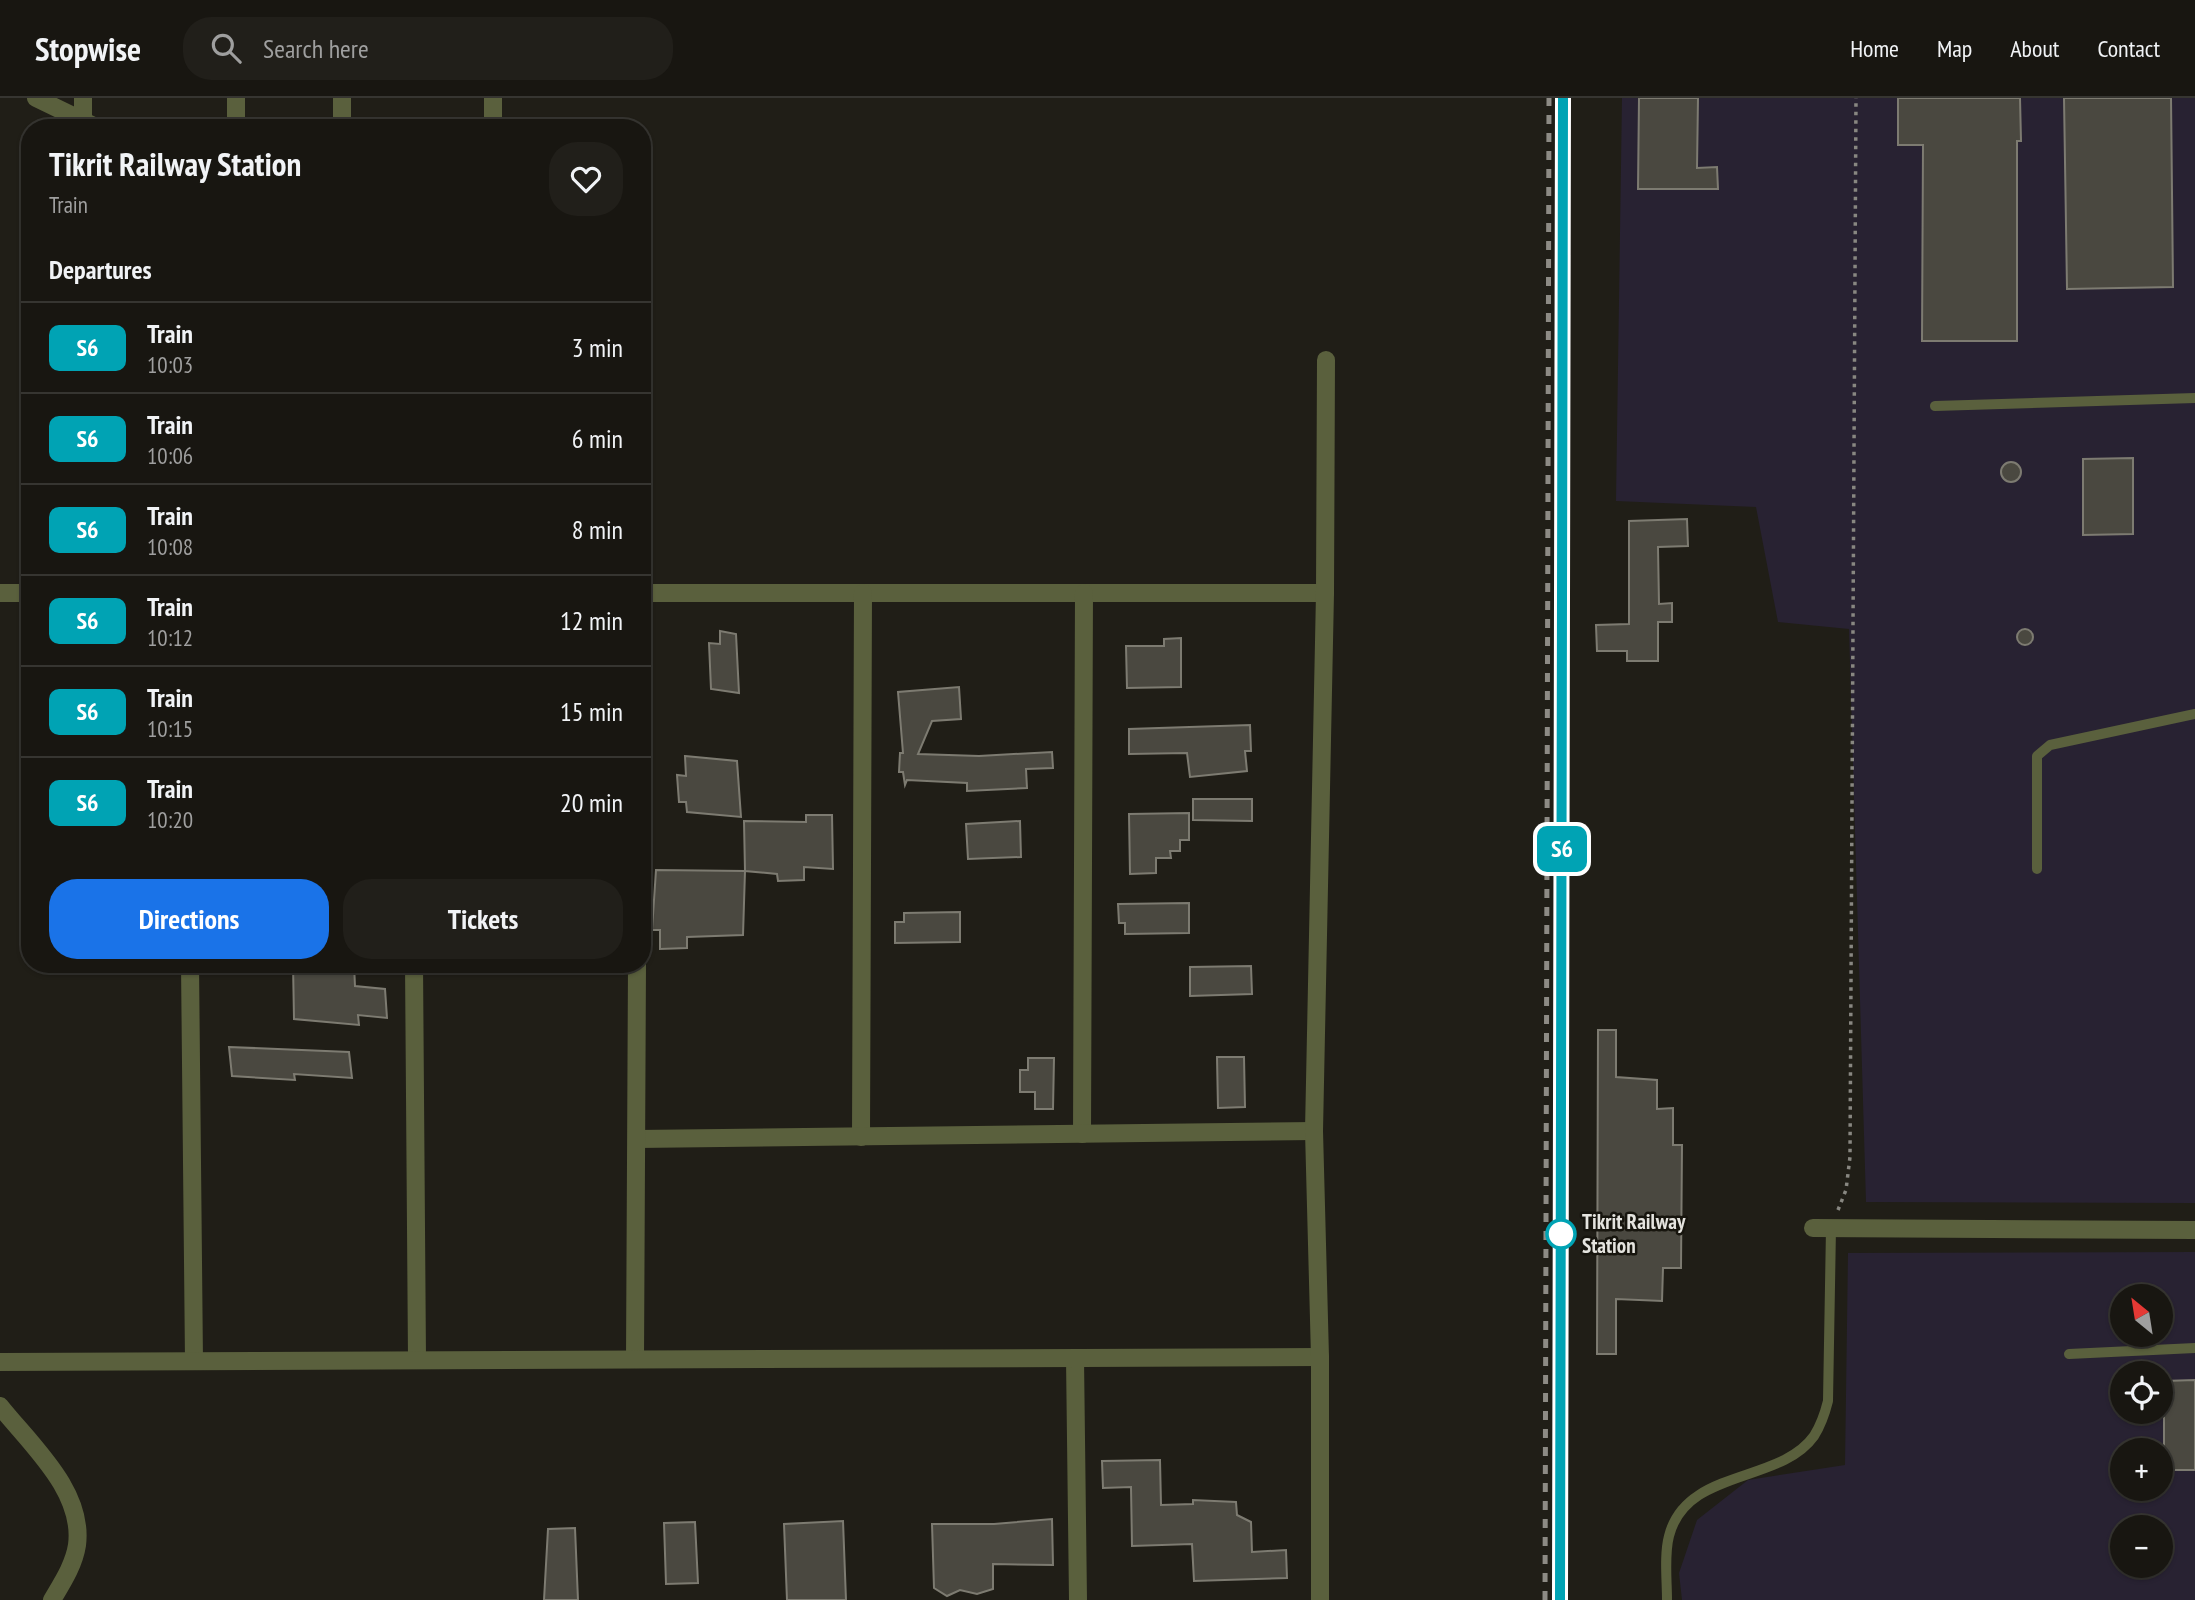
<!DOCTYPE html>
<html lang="en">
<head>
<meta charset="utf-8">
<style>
	:root { --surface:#181611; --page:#211f1a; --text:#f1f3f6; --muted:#9f9f9f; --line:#363531; --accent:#1a73e8 }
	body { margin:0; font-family:"PT Sans Narrow",sans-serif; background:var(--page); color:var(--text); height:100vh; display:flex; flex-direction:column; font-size:26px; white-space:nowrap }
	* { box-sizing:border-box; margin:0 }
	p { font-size:23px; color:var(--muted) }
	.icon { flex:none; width:38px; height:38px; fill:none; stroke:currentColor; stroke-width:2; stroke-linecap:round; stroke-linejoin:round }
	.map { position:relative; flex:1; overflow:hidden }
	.sheet { position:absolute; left:21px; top:21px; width:630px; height:854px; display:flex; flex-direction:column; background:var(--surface); border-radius:28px; box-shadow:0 2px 5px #0004,0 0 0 2px var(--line) }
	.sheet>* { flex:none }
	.badge { padding:0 14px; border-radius:10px; font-size:24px; line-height:46px }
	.needle { width:46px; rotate:330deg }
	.tools { position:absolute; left:2110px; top:1186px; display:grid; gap:14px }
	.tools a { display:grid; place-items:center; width:63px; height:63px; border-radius:50%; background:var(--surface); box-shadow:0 2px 5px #0004,0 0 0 2px var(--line); font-size:35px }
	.map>.badge { position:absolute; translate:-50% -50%; box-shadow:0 0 0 4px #fff }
	h2 { padding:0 28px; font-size:26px; line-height:63px }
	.round { display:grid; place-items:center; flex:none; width:74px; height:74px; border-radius:28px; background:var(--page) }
	.summary { display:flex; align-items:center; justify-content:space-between; height:119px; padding:0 28px }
	h1 { font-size:33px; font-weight:700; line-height:52px }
	.button { display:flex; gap:14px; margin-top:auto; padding:14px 28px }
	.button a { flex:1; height:80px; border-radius:28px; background:var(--accent); color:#fff; font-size:28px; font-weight:700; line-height:80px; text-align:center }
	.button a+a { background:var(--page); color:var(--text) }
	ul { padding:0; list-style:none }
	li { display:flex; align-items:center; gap:21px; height:91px; padding:0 28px; border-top:2px solid var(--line) }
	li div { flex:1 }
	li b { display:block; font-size:26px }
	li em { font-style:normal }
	li .badge { min-width:77px; font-weight:700; text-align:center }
	header { display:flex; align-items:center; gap:42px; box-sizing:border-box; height:98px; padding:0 35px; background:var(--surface); border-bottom:2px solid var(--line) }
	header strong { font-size:33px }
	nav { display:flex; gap:38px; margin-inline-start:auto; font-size:24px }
	.search { width:490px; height:63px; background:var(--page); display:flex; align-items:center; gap:18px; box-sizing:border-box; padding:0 24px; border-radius:28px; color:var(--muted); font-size:26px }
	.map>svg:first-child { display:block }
	.industrial { fill:#282232; fill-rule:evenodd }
	.building { fill:#4a4840; stroke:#7d7b71; stroke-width:2 }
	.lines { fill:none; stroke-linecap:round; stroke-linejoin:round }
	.path { stroke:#888781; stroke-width:3.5; stroke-dasharray:3.5 5; stroke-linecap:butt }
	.service { stroke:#5a603d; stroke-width:10 }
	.minor { stroke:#5a603d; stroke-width:18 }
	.rail { stroke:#8d8b85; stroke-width:5; stroke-dasharray:9 9; stroke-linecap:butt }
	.line-casing { stroke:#fff; stroke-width:16 }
	.line { stroke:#00a3b4; stroke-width:10 }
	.stop-dot { fill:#fff; stroke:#00a3b4; stroke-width:3.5 }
	.labels { text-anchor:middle; stroke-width:5; stroke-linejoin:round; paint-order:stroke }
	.stop-label { font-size:21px; font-weight:bold; fill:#e5e4df; stroke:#17150e; text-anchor:start }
</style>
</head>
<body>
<header>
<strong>Stopwise</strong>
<div class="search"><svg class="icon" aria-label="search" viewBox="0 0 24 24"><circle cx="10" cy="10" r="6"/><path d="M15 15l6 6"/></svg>Search here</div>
<nav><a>Home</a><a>Map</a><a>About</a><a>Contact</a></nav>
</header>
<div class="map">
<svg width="2195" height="1502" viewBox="0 0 2195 1502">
	<rect width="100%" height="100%" fill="#201e17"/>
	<g class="industrial">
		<path d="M1622 0H2195V1105L1866 1104 1849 531 1778 524 1756 409 1616 403Z"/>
		<path d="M2195 1154V1502H1682L1679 1475 1697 1422 1748 1382 1845 1367 1848 1155ZM2123 1199H2161V1237H2123ZM2123 1276H2161V1314H2123ZM2123 1353H2161V1391H2123ZM2123 1430H2161V1468H2123Z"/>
	</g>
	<g class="building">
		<path d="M1639 0H1698L1697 70 1717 69 1718 91H1638Z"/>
		<path d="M1898 0H2020L2021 43H2017V243H1922L1923 47H1898Z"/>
		<path d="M2064 0H2171L2173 189 2067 191Z"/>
		<path d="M2133 360V436L2083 437V361Z"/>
		<circle cx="2011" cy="374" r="10"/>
		<path d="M1687 421 1688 448 1658 449 1659 506 1672 505V524H1658V563H1627V553H1597L1596 527 1629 526V423Z"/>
		<circle cx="2025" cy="539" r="8"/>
		<path d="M720 533 736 536 739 595 711 591 709 545 720 546Z"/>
		<path d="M1181 540V589L1127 590 1126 548H1164V541Z"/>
		<path d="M959 589 961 621 932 623 918 656 979 658 1052 654 1053 670 1026 671 1027 690 967 693V685L907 682 905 687 903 674H899L900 655H903L898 594Z"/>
		<path d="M1250 627 1251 653H1245L1247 673 1190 679 1187 655 1129 656V631Z"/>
		<path d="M685 658 737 663 741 719 687 714 686 704H679L677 677 686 678Z"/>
		<path d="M1193 701H1252V723L1193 722Z"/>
		<path d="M1189 715V742H1180V753H1170L1171 760H1156V775L1130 776 1129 716Z"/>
		<path d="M806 717H832L833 771 804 769V782L778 783 777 776 745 773 744 723 806 724Z"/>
		<path d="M1020 723 1021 759 968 761 966 726Z"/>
		<path d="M656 772 745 773 743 837 687 839V850L660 851V832H652Z"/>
		<path d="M1189 805V835L1125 836V825H1119L1118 806Z"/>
		<path d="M960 814V844L895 845V824H904V815Z"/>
		<path d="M293 866H354L355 888 385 891 387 920 358 917 359 927 294 921Z"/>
		<path d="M1251 868 1252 896 1190 898V869Z"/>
		<path d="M1598 932H1616V979L1657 982V1011L1673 1010V1047H1682L1681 1170H1663L1662 1203 1616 1201V1256H1597Z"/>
		<path d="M229 949 349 954 352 980 294 976 295 982 232 978Z"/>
		<path d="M1217 959H1244L1245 1009 1218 1010Z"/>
		<path d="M1028 960H1054L1053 1011H1035V994H1020V972H1028Z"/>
		<path d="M2195 1282V1372H2164V1283Z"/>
		<path d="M1160 1362 1161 1407 1193 1406V1402L1236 1404 1237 1417 1251 1424 1252 1454 1286 1452 1287 1480 1194 1483 1192 1446 1132 1448 1131 1389 1103 1390 1102 1363Z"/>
		<path d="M1052 1421 1053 1467 993 1466V1491L977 1496 960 1492 947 1498 934 1490 932 1426H994Z"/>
		<path d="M843 1423 846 1502H787L784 1426Z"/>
		<path d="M695 1424 698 1485 666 1486 664 1425Z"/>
		<path d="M575 1430 578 1502H544L548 1431Z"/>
	</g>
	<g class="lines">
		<path class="path" d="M1838 1112 1846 1092 1850 1059 1856 0"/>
		<g class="service">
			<path d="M1935 308 2195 300"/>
			<path d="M2037 771V658L2050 647 2195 616"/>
			<path d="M2069 1256 2195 1250"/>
			<path d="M1667 1502C1667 1482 1664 1457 1669 1438 1686 1370 1780 1386 1814 1338 1821 1327 1825 1315 1828 1303L1831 1130"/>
		</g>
		<g class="minor">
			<path d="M36 0 98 30"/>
			<path d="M236 0V30"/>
			<path d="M83 22V0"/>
			<path d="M342 30V0"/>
			<path d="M493 30V0"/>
			<path d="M0 495H30"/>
			<path d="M642 495H1325"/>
			<path d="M190 866 194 1263"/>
			<path d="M414 866 417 1261"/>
			<path d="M1082 1036 1084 495"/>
			<path d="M861 1039 863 495"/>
			<path d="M637 1041 1314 1033"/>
			<path d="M1813 1130 2195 1132"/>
			<path d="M1075 1260 1078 1502"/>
			<path d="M635 1261 637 866"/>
			<path d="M0 1264 1320 1259"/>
			<path d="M0 1308C31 1347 84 1393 77 1447 74 1467 62 1485 52 1502"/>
			<path d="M1320 1502V1259L1314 1033 1325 495 1326 262"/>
		</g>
		<g class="rail">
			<path d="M1545 1502 1549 0"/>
			<path d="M1560 1502 1563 0"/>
		</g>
	</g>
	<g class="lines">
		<g class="line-casing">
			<path id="line" d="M1560 1502 1563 0"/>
		</g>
		<use href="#line" class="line"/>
	</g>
	<circle class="stop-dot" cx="1561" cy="1136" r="14"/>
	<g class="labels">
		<g class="stop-label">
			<text x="1582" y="1131">Tikrit Railway<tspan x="1582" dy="24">Station</tspan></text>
		</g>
	</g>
</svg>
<div class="tools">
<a><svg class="needle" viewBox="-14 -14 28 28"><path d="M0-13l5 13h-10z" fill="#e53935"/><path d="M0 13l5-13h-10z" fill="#9f9f9f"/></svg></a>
<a><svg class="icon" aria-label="locate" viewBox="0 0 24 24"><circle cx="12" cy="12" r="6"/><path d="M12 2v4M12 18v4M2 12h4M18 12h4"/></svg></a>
<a>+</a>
<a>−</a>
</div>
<b class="badge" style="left:1562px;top:751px;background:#00a3b4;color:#fff">S6</b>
<section class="sheet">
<div class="summary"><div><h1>Tikrit Railway Station</h1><p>Train</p></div><a class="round"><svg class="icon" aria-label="heart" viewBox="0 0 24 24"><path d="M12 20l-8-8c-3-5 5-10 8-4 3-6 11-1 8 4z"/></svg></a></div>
<h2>Departures</h2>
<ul>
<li><span class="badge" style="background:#00a3b4;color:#fff">S6</span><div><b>Train</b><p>10:03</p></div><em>3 min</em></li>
<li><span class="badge" style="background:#00a3b4;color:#fff">S6</span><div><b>Train</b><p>10:06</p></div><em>6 min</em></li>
<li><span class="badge" style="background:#00a3b4;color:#fff">S6</span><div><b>Train</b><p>10:08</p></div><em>8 min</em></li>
<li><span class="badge" style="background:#00a3b4;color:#fff">S6</span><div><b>Train</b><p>10:12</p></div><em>12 min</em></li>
<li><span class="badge" style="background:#00a3b4;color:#fff">S6</span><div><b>Train</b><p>10:15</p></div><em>15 min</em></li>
<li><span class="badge" style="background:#00a3b4;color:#fff">S6</span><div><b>Train</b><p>10:20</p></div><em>20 min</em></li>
</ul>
<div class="button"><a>Directions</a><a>Tickets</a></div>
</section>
</div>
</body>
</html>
